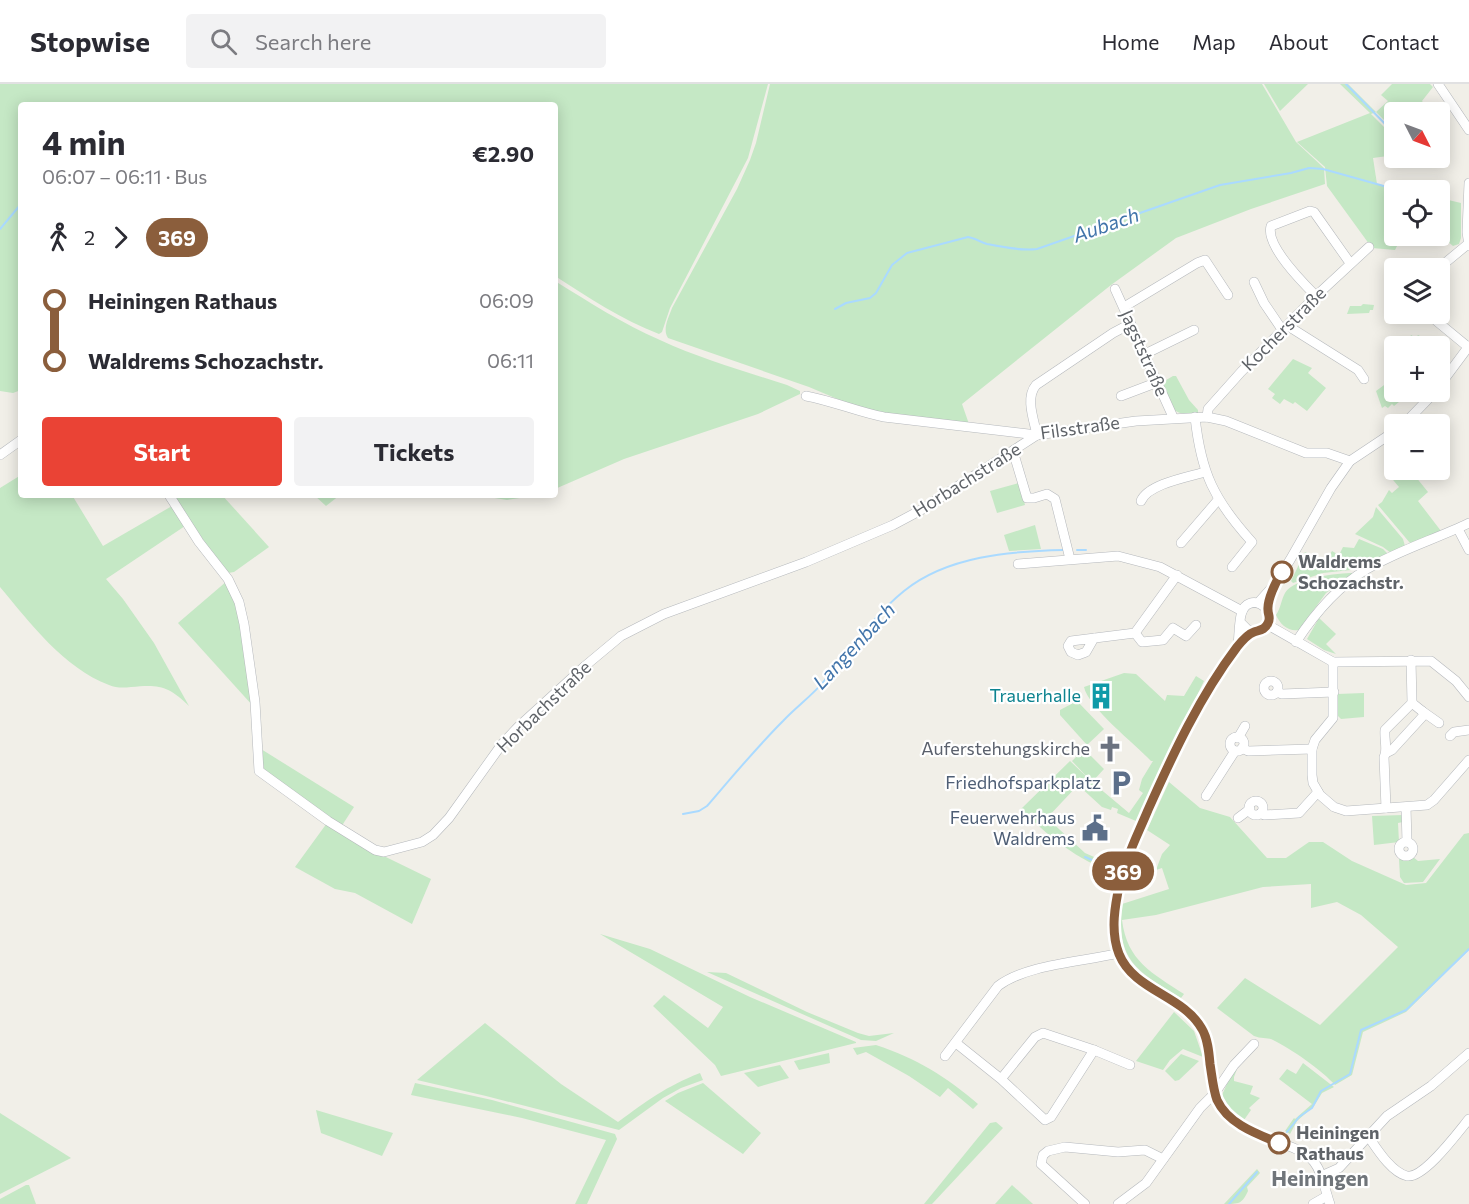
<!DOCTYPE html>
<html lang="en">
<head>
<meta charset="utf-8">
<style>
	:root { --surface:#fff; --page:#f2f2f3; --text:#2b2b33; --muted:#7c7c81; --line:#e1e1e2; --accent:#ea4335 }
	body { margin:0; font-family:Commissioner,sans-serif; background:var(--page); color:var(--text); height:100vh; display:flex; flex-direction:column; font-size:22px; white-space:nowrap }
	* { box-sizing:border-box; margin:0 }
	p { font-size:20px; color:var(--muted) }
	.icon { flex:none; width:33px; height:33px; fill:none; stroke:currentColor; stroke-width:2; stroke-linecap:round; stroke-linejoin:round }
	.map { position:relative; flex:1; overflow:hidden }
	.drawer { position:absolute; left:18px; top:18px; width:540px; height:396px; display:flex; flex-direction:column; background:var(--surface); border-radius:6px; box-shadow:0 3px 15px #0003 }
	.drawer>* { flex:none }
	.badge { padding:0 12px; border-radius:20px; font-size:21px; line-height:39px }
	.needle { width:39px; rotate:132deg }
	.buttons { position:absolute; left:1384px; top:18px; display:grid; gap:12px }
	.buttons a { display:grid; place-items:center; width:66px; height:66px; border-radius:6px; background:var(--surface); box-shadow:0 3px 15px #0003; font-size:30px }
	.map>.badge { position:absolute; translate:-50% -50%; box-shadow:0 0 0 3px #fff }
	.legs { display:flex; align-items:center; gap:9px; height:66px; padding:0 24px; font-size:20px }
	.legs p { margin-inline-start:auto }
	.overview { display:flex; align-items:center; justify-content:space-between; height:102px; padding:0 24px }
	h1 { font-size:33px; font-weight:700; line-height:45px }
	.action { display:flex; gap:12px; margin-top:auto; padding:12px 24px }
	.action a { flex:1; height:69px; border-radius:6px; background:var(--accent); color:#fff; font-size:24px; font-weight:700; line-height:69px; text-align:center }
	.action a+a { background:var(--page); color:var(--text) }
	ul { padding:0 24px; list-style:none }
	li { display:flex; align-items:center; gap:21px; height:60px; font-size:22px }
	li i { display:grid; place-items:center; width:9px; height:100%; margin:0 8px; background:currentColor }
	li i::after { content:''; width:15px; height:15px; margin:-8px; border:4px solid; border-radius:50%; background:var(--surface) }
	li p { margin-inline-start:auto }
	li:first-child i { background:linear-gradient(#0000 50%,currentColor 0) }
	li:last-child i { background:linear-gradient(currentColor 50%,#0000 0) }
	header { display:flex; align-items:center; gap:36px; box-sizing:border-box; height:84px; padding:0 30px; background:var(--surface); border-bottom:2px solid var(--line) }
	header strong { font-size:28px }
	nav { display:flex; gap:33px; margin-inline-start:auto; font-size:21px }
	.search { width:420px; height:54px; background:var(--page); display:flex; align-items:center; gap:15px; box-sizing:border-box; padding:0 21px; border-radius:6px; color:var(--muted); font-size:22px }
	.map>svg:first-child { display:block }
	.green { fill:#c5e8c5 }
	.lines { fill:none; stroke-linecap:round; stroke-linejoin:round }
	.stream { stroke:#aadaff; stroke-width:2 }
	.minor-casing { stroke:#b5b8bc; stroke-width:10 }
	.minor { stroke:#fff; stroke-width:9 }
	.line-1-casing { stroke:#fff; stroke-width:14 }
	.line-1 { stroke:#8b5e3c; stroke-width:9 }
	.stop-1-dot { fill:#fff; stroke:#8b5e3c; stroke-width:3 }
	.labels { text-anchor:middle; stroke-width:4.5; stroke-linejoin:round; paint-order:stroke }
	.street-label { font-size:18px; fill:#5f6368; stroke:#fff }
	.stop-label { font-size:18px; font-weight:bold; fill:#5f6368; stroke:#fff; text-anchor:start }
	.culture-label { font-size:18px; fill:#0d838f; stroke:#fff; text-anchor:end }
	.worship-label { font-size:18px; fill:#5b616d; stroke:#fff; text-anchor:end }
	.service-label { font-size:18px; fill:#4e5e75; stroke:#fff; text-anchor:end }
	.water-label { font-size:20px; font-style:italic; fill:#4174aa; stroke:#fff }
	.quarter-label { font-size:21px; font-weight:bold; fill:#70757a; stroke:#fff }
</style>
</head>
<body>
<header>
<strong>Stopwise</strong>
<div class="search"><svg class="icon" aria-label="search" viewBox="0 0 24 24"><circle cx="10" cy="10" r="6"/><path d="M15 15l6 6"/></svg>Search here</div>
<nav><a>Home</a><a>Map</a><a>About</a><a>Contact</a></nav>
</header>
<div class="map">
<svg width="1469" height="1120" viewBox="0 0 1469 1120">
	<rect width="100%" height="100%" fill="#f1efe8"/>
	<g class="green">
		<path d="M0 0H768L748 74 670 224 662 248 659 250C622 236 588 213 555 192V21H21V306L13 309 0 307Z"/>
		<path d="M770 0H1262L1296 58 1324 84 1325 100 1251 125 1176 154 1111 201 962 320 969 340 920 335 861 325 809 303 668 254C662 245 669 233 672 224L737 105 750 76 756 59Z"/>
		<path d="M1264 0H1308L1280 27Z"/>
		<path d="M1340 0H1348L1376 28 1388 17 1381 11 1392 0H1430L1433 3 1422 17 1431 28H1395V47L1376 28 1371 30 1395 54V71L1373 74 1377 100 1401 106H1395V152H1402L1395 166 1372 164 1327 102 1325 83 1297 58 1370 29Z"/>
		<path d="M1440 114 1461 119V154L1459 160 1453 162 1440 151Z"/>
		<path d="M555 197C589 218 623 240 660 256 701 275 744 287 787 301L800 307V310L758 330 624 375 555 405Z"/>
		<path d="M1363 220 1374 221 1373 226H1370L1369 229 1347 230 1350 222H1361Z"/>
		<path d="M1411 251 1416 254 1418 251 1425 255 1420 262 1407 261Z"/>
		<path d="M1293 275 1312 284 1308 289 1326 304 1307 327 1295 318 1293 320 1284 315 1280 320 1272 314 1275 310 1268 305Z"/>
		<path d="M1173 292H1176L1189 316 1198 326V329C1169 333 1172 322 1161 299Z"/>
		<path d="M1395 293V308L1410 309 1394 322 1392 320 1388 324 1385 322 1382 324 1376 307Z"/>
		<path d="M1395 382V386H1421L1415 392 1428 408 1418 417 1441 447 1410 459 1378 421 1382 418 1389 406 1392 409 1399 403 1388 390 1391 388 1389 385Z"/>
		<path d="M21 391V411H72L103 462 172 422 185 442 106 495 123 515 154 559 189 622C169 602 159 600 131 603 123 604 116 604 109 601 64 584 30 539 0 503V404Z"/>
		<path d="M1019 399 1025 421 997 429 990 407Z"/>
		<path d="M172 411H222L269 463 234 488 228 489 206 463Z"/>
		<path d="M314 411H340L326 422Z"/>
		<path d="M476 411H540L507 416Z"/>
		<path d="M1376 423 1403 455 1405 462 1391 469 1383 463 1355 450 1373 433Z"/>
		<path d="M1035 441 1041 465 1009 467 1004 451Z"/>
		<path d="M1359 455 1383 465 1388 470 1360 485 1323 489 1293 499 1291 497 1305 468 1326 477 1332 467 1339 471 1343 463 1354 464Z"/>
		<path d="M1354 489 1326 509 1299 546C1288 548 1280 540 1276 531 1281 524 1281 516 1285 509 1294 494 1338 489 1354 489Z"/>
		<path d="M227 497 240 529 253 622 178 539Z"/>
		<path d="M1319 534 1336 550 1326 560 1336 570 1324 566 1307 555Z"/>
		<path d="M1124 589 1136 590 1165 617 1167 611 1184 612 1196 592 1204 597 1136 737 1117 729 1118 725 1112 723 1111 726 1102 723 1078 701 1047 734 1085 769 1117 783 1115 789C1077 776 1049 753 1021 725L1070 677 1089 695 1072 677 1084 665 1104 685 1092 698 1129 729 1143 709 1139 706 1142 695 1153 677H1151C1135 660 1088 623 1084 603Z"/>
		<path d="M1364 609V633L1341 635 1337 631V610Z"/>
		<path d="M1077 617 1104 645 1087 661 1060 631V626Z"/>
		<path d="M261 665 354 723 341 743 264 686Z"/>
		<path d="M1169 698 1200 724 1230 733 1267 774H1286L1309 758H1323L1352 777 1406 801 1426 799 1464 750 1469 749V866L1406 928 1363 948 1352 991 1335 1001C1323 987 1290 964 1273 956 1267 953 1261 955 1254 952L1217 924 1245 894 1320 941 1398 863 1361 831 1337 818 1311 824V800L1263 803 1156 831 1122 836C1127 877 1152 889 1184 910L1181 914C1136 886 1116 878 1122 820L1169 805 1162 784 1156 786 1162 770 1170 761 1147 746Z"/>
		<path d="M1403 731V738L1398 739 1399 758 1374 761 1372 732Z"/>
		<path d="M327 739 355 758 431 795 412 840 355 809 335 805 295 783Z"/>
		<path d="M1413 773 1418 777 1440 775 1423 798 1404 799 1400 793 1399 775H1411Z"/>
		<path d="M600 850 650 865 750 913 856 958V959L721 992 715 981 653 922 664 911 708 944 723 923Z"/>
		<path d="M707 888 726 889 807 928 858 949 869 952 894 949 876 957 861 956Z"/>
		<path d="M1174 928 1194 947 1203 973 1183 965 1170 976 1163 986 1136 977Z"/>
		<path d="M485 939 561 1000 618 1038C648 1016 665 1003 700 989L703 996 681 1004 663 1014 619 1046 486 1012 417 996Z"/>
		<path d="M876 961C916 974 947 993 978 1020L973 1025 948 1004 940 1013 909 992 866 968 857 971 853 964Z"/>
		<path d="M829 969 830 979 799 986 794 977Z"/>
		<path d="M1181 970 1199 977 1179 996 1175 997 1165 987Z"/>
		<path d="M1303 979 1334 1003 1322 1009 1314 1022 1297 1037 1290 1050 1285 1047 1294 1034 1295 1035 1312 1020 1279 995 1287 985 1296 990Z"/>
		<path d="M780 981 789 994 758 1003 744 989Z"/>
		<path d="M1234 984 1237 985 1234 993V997L1253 1002 1250 1010 1260 1014 1249 1024 1251 1026 1244 1036 1230 1025 1222 1011Z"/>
		<path d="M415 999 492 1016 615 1050 617 1055 587 1120H575L606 1056 522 1034 411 1011Z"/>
		<path d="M703 999 761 1049 743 1070 665 1017 678 1009Z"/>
		<path d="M316 1026 393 1049 382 1072 321 1049Z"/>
		<path d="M0 1029 71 1074 0 1110Z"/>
		<path d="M996 1038 1003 1044 932 1120H924L990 1039Z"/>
		<path d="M1257 1085 1260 1089 1247 1103 1248 1107C1242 1120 1239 1120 1224 1120Z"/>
		<path d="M26 1101H29L36 1120H0V1115Z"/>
		<path d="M1012 1101 1033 1120H995Z"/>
	</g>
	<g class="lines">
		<g class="stream">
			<path d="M1346 0 1395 50"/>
			<path d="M31 19V21"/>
			<path d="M0 145 21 120"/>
			<path d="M835 225 846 219 870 214 876 209 892 181 907 169 968 153C975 154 980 158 987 160 1002 163 1021 167 1037 165L1220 101 1291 89 1309 84 1323 85 1398 106"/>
			<path d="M1077 466H1086"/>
			<path d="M683 730 699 727 707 722C732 693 756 664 783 637 796 623 813 611 825 596 851 566 872 533 904 507 947 472 1011 467 1064 466"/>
			<path d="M1085 773 1111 784"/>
			<path d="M1287 1048 1299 1033 1312 1024 1321 1007 1350 990 1361 946 1406 926 1469 865"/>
			<path d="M1229 1120 1257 1088"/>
		</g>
		<g class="minor-casing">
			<g id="minor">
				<path d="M1438 0 1469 46"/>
				<path d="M1469 99 1467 148 1469 162"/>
				<path d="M1439 184 1468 160"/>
				<path d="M1254 198 1264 219 1283 247"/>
				<path d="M1115 205 1173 333"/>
				<path d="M1316 212C1303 199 1265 161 1271 142L1310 127 1314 128 1350 179"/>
				<path d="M1124 223 1197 179 1205 176 1228 211"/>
				<path d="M1428 230 1468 263"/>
				<path d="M1288 242 1358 286 1364 295"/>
				<path d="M1145 270 1194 246"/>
				<path d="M1440 301 1469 262"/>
				<path d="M806 312C833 317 858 328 884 333L1037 351 1136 337 1207 333 1226 337 1306 369H1327L1350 377"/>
				<path d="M1121 312 1158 298"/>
				<path d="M1195 333C1201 389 1214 416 1252 458L1232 483"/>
				<path d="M1207 333 1208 325 1241 288 1316 212 1369 163"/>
				<path d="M1404 340 1435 308"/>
				<path d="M1037 351C1034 336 1025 314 1036 301L1113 249 1130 240"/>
				<path d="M1013 367 1027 414H1034L1047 410 1055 415 1070 475"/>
				<path d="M0 371 21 356"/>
				<path d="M169 411 199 458 228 495 239 518 244 540 255 618 259 687 328 737 375 766 384 768 422 758 433 751 449 734 502 660 518 643 585 582 621 552 664 530 806 478 893 441 921 426 1037 351"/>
				<path d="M1141 417C1148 400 1188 393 1205 388"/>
				<path d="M1458 445 1469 466"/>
				<path d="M1181 459 1218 416"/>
				<path d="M1018 480 1118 472 1160 483 1242 527"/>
				<path d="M1258 519 1274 501 1290 476 1331 404 1350 377 1395 347"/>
				<path d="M1268 541 1333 578 1431 577 1456 597 1469 613"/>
				<path d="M1253 548C1212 581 1173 670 1152 719 1141 743 1128 768 1121 794 1115 818 1110 847 1119 870 1135 908 1183 911 1202 945 1216 970 1205 1005 1225 1027 1234 1037 1245 1045 1258 1051 1274 1058 1304 1064 1314 1078 1323 1089 1325 1107 1330 1120"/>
				<path d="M1135 549 1142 558 1163 556 1173 544 1186 552 1196 541"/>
				<path d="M1094 554 1086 568 1078 571 1071 568 1068 562 1071 557 1135 549 1177 491"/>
				<path d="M1296 558C1315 529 1337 503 1367 485 1399 466 1436 455 1469 439"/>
				<path d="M1238 561C1239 554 1239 534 1242 528 1248 510 1275 520 1268 541L1261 547 1248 546 1241 539"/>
				<path d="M1333 578V634L1315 656 1312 665V691L1313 699 1320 711 1334 723 1346 727 1427 721 1434 716 1469 676"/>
				<circle cx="1271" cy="604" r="7"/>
				<path d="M1277 608 1282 610 1334 608"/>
				<path d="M1422 627 1439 639"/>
				<path d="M1450 652 1454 648 1469 646"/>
				<circle cx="1237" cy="660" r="7"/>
				<path d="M1238 654 1245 642"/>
				<path d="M1242 664 1248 667 1312 665"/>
				<path d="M1386 669 1392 666 1424 631 1422 627 1412 619"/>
				<path d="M1206 712 1235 667"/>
				<circle cx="1256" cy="724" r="7"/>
				<path d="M1406 723 1407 758"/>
				<path d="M1386 724 1384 673C1388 667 1384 655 1385 646L1412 619 1411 576"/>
				<path d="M1261 729 1264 731 1299 729 1318 708"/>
				<path d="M1238 734 1250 725"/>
				<circle cx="1406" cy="765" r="7"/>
				<path d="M956 959 1001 995 1045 1036 1051 1033 1094 966 1043 949 1035 953 1001 995"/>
				<path d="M1094 966 1130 981"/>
				<path d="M945 972 998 902C1027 880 1083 878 1119 869"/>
				<path d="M1368 1052C1377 1065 1391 1088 1407 1092 1424 1095 1459 1047 1469 1035"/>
				<path d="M1321 1092 1339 1084 1387 1032 1431 1002 1469 969"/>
				<path d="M1085 1120 1041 1080 1043 1071 1048 1067 1065 1063 1118 1068 1145 1066 1163 1075"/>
				<path d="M1118 1120 1146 1099 1200 1024 1215 1009 1234 981 1254 960"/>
				<path d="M1313 1120 1327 1112"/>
			</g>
		</g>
		<use href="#minor" class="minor"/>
	</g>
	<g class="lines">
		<g class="line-1-casing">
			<path id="line-1" d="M1279 1059C1257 1050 1228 1040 1217 1016 1213 1005 1212 992 1210 980 1209 969 1208 955 1202 945 1183 911 1134 907 1119 870 1110 847 1115 821 1120 798 1126 773 1138 750 1148 726 1173 670 1200 612 1237 563 1241 558 1248 550 1254 548 1260 546 1265 546 1268 539 1271 534 1268 531 1268 526 1267 516 1276 497 1282 488"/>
		</g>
		<use href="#line-1" class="line-1"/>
	</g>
	<defs>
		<g id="building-bare" transform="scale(2.07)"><path d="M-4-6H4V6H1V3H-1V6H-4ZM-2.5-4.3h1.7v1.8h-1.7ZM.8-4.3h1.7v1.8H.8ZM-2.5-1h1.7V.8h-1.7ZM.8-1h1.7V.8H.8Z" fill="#0f9aa8" stroke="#fff" stroke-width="2.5" paint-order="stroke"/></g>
		<g id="church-bare" transform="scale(2.07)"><path d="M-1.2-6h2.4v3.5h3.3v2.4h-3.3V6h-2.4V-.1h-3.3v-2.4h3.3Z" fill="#6b7280" stroke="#fff" stroke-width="2.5" paint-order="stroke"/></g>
		<g id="parking-bare" transform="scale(2.07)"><path d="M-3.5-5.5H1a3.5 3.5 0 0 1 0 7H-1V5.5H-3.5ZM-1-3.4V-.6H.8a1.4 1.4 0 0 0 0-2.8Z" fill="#5c6f8a" stroke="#fff" stroke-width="2.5" paint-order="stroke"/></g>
		<g id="civic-bare" transform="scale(2.07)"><path d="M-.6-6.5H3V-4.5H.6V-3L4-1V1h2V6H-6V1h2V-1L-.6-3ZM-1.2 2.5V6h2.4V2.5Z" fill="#5c6f8a" stroke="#fff" stroke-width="2.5" paint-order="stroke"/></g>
	</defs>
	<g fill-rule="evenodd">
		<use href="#building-bare" x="1101" y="612"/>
		<use href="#church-bare" x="1110" y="665"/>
		<use href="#parking-bare" x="1121" y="699"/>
		<use href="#civic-bare" x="1095" y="744"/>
	</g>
	<g class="stop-1-dot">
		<circle cx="1282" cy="488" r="10"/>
		<circle cx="1279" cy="1059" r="10"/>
	</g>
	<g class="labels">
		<g class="street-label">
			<text transform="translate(1284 245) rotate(-45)" y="6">Kocherstraße</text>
			<text transform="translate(1144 269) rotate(66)" y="6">Jagststraße</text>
			<text transform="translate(1080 344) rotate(-8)" y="6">Filsstraße</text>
			<text transform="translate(967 396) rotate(-32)" y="6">Horbachstraße</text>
			<text transform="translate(544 623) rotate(-44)" y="6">Horbachstraße</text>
		</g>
		<g class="stop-label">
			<text x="1298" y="484">Waldrems<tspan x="1298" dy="21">Schozachstr.</tspan></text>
			<text x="1296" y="1055">Heiningen<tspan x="1296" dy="21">Rathaus</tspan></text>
		</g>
		<g class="culture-label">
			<text x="1081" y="618">Trauerhalle</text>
		</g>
		<g class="worship-label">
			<text x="1090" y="671">Auferstehungskirche</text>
		</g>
		<g class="service-label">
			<text x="1101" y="705">Friedhofsparkplatz</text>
			<text x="1075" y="740">Feuerwehrhaus<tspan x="1075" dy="21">Waldrems</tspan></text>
		</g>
		<g class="water-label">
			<text transform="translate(1106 141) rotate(-19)" y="7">Aubach</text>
			<text transform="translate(854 562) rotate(-47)" y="7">Langenbach</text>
		</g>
		<g class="quarter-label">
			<text x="1320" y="1102">Heiningen</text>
		</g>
	</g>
</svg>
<div class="buttons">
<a><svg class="needle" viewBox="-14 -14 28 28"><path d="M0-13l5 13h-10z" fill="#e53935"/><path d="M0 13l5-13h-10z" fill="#7c7c81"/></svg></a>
<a><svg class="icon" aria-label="locate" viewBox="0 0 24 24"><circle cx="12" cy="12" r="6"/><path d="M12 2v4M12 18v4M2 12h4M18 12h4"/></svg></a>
<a><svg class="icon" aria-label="layers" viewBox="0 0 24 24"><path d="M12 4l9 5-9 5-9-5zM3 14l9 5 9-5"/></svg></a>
<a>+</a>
<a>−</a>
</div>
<b class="badge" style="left:1123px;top:787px;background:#8b5e3c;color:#fff">369</b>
<section class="drawer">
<div class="overview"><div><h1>4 min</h1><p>06:07 – 06:11 · Bus</p></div><b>€2.90</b></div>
<div class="legs"><svg class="icon" aria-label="walk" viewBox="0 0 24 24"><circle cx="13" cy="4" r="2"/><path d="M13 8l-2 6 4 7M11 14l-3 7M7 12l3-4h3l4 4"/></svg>2<svg class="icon" aria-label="forward" viewBox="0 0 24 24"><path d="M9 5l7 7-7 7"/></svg><b class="badge" style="background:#8b5e3c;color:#fff">369</b></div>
<ul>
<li><i style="color:#8b5e3c"></i><b>Heiningen Rathaus</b><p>06:09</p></li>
<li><i style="color:#8b5e3c"></i><b>Waldrems Schozachstr.</b><p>06:11</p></li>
</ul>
<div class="action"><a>Start</a><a>Tickets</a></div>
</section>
</div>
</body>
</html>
